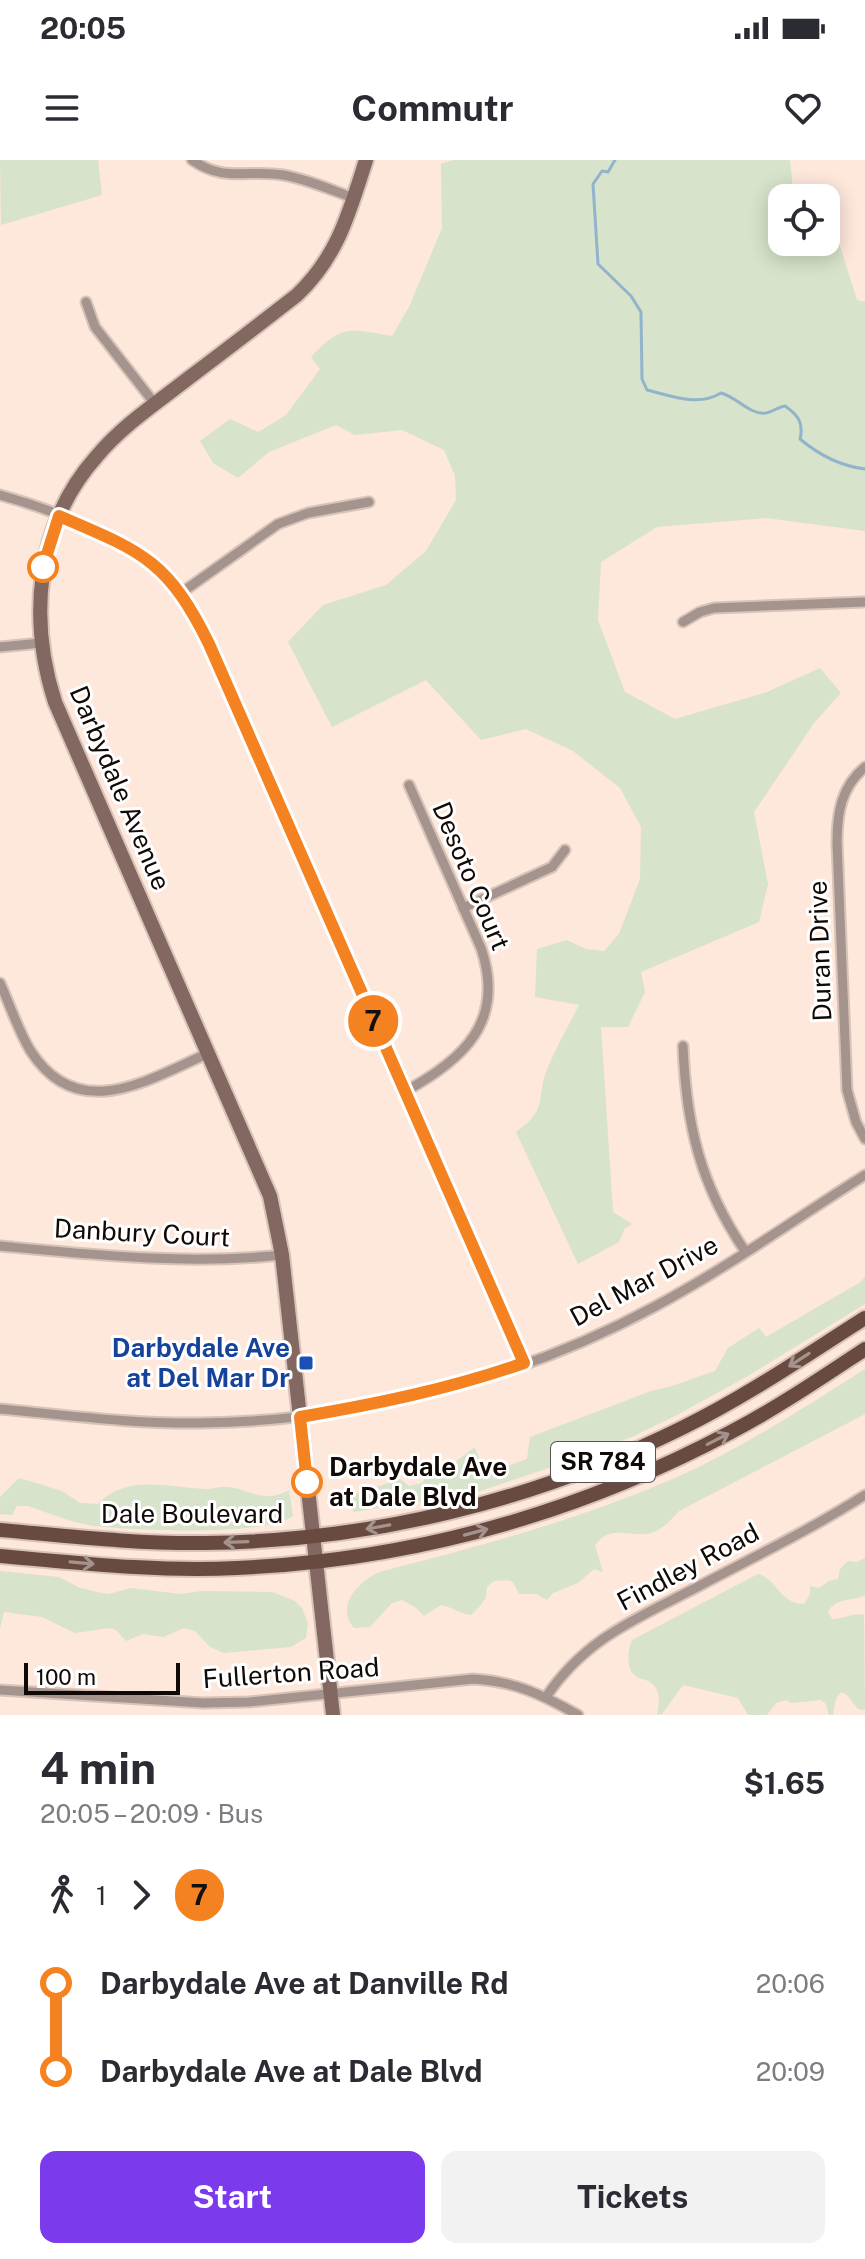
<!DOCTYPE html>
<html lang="en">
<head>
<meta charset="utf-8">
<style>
	:root { --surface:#fff; --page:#f2f2f3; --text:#2b2b33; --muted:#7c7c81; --accent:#7c3aed }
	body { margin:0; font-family:"Public Sans",sans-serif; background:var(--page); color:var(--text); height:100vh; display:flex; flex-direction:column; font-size:30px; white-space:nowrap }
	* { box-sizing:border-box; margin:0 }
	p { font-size:26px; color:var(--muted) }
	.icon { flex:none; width:44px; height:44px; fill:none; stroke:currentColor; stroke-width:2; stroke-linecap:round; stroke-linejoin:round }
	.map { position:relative; height:1555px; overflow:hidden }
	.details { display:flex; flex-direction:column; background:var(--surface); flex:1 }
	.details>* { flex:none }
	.badge { padding:0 16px; border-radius:26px; font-size:28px; line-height:52px }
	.buttons { position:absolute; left:768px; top:24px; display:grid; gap:16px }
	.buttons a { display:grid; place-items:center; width:72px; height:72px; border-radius:16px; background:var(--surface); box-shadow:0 4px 20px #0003; font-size:40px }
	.scale { position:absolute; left:24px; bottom:20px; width:156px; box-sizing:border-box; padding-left:8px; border:4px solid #110906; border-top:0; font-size:22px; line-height:28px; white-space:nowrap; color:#110906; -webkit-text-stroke:6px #fff; paint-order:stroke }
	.map>.badge { position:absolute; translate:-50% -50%; box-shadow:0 0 0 4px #fff }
	.legs { display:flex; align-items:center; gap:12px; height:88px; padding:0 40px; font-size:26px }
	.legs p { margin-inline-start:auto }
	.summary { display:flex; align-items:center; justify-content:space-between; height:136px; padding:0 40px }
	h1 { font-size:44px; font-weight:700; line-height:60px }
	.action { display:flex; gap:16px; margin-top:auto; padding:16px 40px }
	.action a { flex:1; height:92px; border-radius:16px; background:var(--accent); color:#fff; font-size:32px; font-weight:700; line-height:92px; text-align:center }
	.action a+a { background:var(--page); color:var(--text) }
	ul { padding:0 40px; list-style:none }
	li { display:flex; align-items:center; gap:28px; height:88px; font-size:30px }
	li i { display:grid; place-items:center; width:12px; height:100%; margin:0 10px; background:currentColor }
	li i::after { content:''; width:20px; height:20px; margin:-10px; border:6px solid; border-radius:50%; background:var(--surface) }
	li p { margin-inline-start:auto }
	li:first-child i { background:linear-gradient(#0000 50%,currentColor 0) }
	li:last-child i { background:linear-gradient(currentColor 50%,#0000 0) }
	.status { display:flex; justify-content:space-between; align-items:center; height:56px; padding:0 40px; background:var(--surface); direction:ltr }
	.status svg { height:22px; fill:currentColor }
	header { display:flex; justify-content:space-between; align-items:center; height:104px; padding:0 40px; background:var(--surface); font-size:36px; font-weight:700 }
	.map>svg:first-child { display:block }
	.green { fill:#d7e3ca }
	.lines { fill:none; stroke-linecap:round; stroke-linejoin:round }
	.stream { stroke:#91b3cb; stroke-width:3 }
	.street-casing { stroke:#d8c3b9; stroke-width:13 }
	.secondary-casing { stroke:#d8c3b9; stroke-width:18 }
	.primary-casing { stroke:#d8c3b9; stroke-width:18 }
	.street { stroke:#a5938d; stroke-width:9 }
	.secondary { stroke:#826860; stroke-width:14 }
	.primary { stroke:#684a41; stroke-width:14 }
	.oneway { stroke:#a4928d }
	.line-1-casing { stroke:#fff; stroke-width:18 }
	.line-1 { stroke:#f58220; stroke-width:12 }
	.stop-1-dot { fill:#fff; stroke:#f58220; stroke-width:4 }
	.transit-dot { fill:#1a4fb4; stroke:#fff; stroke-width:3 }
	.labels { text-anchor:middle; stroke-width:6; stroke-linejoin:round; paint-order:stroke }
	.shield { fill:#fff; stroke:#585351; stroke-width:2 }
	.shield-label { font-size:24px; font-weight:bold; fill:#110906 }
	.street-label { font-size:26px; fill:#110906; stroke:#fff }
	.transit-label { font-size:26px; font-weight:bold; fill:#164399; stroke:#fff; text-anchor:end }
	.stop-label { font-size:26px; font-weight:bold; fill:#110906; stroke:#fff; text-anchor:start }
</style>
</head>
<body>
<div class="status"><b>20:05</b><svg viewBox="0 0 49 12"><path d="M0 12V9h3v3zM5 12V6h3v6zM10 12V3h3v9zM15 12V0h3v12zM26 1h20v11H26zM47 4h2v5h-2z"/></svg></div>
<header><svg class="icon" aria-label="menu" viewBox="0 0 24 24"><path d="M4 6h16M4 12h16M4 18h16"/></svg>Commutr<svg class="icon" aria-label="heart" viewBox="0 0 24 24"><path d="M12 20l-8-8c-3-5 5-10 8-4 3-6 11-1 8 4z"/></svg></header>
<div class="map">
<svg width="865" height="1555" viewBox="0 0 865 1555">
	<rect width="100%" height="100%" fill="#fee7db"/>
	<g class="green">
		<path d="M0 0H98L102 35 1 65Z"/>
		<path d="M453 0H790L793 30 805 38H782V82H826V51L830 54 857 140 865 142V371L766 358 657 367 601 402 598 460 625 532 675 559 767 532 820 508 841 533 814 563 754 652 768 724 759 762 641 812 645 832 628 867H601L613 1052 632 1064 625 1068 619 1082 578 1104 516 972C550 948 535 938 548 907 557 886 569 865 579 845L535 837 537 789 567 780 586 789 604 791 619 774 640 719 641 667 620 628 573 591 526 569 481 580 426 520 332 567 288 482 323 445 386 425 426 391 456 340 455 316 444 290 402 270 355 275 336 265 269 292 238 318 213 303 200 281 230 259 258 272 286 255 320 209 311 197C342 164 350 169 392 176L409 147 442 68 441 4Z"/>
		<path d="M865 1117V1144L746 1217 677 1255 634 1276 569 1301 475 1333 354 1352 350 1346 353 1335 400 1319 409 1326 422 1323 430 1310 454 1303 475 1287 484 1314 527 1299 530 1277 651 1231 669 1227 715 1211 728 1188 759 1168 766 1177 859 1123Z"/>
		<path d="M865 1209V1254L679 1351C672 1359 665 1367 654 1372 633 1380 612 1362 595 1385L603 1412 594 1409 578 1423 553 1433 547 1440 536 1434H519L513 1422 508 1420 494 1421 487 1427 486 1437 480 1446 471 1455C459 1454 453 1447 441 1445L424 1456 416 1448 402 1440 392 1443 370 1467 354 1468C335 1446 358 1422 379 1412 480 1386 579 1360 675 1318 742 1288 804 1248 865 1209Z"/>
		<path d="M19 1318 62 1331 80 1343 98 1344C126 1314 168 1327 205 1329 211 1330 217 1327 223 1327 248 1326 261 1346 289 1330L293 1356C263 1377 134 1370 94 1366 72 1363 49 1353 28 1346H17L12 1355 0 1354V1337Z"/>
		<path d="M865 1398V1435C853 1442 835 1437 828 1452L832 1459C842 1460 854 1452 864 1455L865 1550 858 1549 847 1535 841 1532 836 1539 833 1555H829L826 1544 821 1540 791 1543 786 1540 776 1543 767 1555H748L738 1538 683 1525 662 1554 657 1555C659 1542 662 1528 648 1521 644 1519 639 1519 636 1516 625 1509 628 1490 632 1480L758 1414C777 1419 780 1444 804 1444L810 1434V1426L819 1428 829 1421 838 1419 840 1409 848 1401 857 1402Z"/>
		<path d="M0 1411 59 1417 78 1427 101 1433 109 1434 130 1428 181 1434 202 1431 272 1432 295 1441 302 1448 308 1464 306 1478 291 1487 223 1493 209 1486 195 1471 184 1468 163 1477 143 1474 126 1481 116 1470 110 1468 75 1473 42 1457 4 1452 0 1469Z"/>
	</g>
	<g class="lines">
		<path class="stream" d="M615 0 608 12 602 11 593 24 598 104 631 136 641 152 642 219 647 230C672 236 698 247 721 233 737 237 749 255 766 253 772 252 778 247 785 246 798 255 804 263 800 279 819 295 840 306 865 309"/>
		<g class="street-casing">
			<g id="street">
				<path d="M192 0C225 23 248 9 283 15 307 19 331 30 354 38"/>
				<path d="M86 142 95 167 155 244"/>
				<path d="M0 335C51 349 135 381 171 420 188 438 198 462 209 484L524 1203"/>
				<path d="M181 433 278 364 308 353 369 342"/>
				<path d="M683 462 700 452 714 448 865 442"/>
				<path d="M0 487 41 483"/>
				<path d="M865 607C841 627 837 653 837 683L847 930 856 962 865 979"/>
				<path d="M463 748 552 707 565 690"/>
				<path d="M0 823C10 845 18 870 30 890 78 966 149 919 209 893"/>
				<path d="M683 886C686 964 700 1025 745 1091"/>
				<path d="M404 932C463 900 506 862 481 788L409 625"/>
				<path d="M0 1086C95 1095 187 1105 282 1095"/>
				<path d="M0 1249C66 1255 133 1264 200 1263 356 1261 517 1221 654 1147 727 1108 795 1059 865 1015"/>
				<path d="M0 1530 203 1543 249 1542 473 1519C514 1521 543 1535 578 1555"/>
				<path d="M546 1537C587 1476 641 1457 703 1424 758 1395 813 1368 865 1335"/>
			</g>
		</g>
		<g class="secondary-casing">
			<path id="secondary" d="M333 1555 282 1095 270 1036 55 542C28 458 36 364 97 296 123 265 158 242 190 217 226 190 261 163 297 135 338 96 349 53 366 0"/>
		</g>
		<g class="primary-casing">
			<g id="primary">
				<path d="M0 1370C68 1376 137 1384 205 1383 371 1381 535 1341 684 1267 747 1236 805 1196 865 1158"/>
				<path d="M0 1396C79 1403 158 1412 237 1408 410 1400 577 1354 731 1272 777 1248 821 1218 865 1189"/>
			</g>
		</g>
		<use href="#street" class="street"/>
		<use href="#secondary" class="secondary"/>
		<use href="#primary" class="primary"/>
	</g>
	<defs><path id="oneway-shaft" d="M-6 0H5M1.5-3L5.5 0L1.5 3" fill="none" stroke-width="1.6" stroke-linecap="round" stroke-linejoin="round" transform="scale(2)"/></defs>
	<g class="oneway">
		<use href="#oneway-shaft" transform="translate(799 1200) rotate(147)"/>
		<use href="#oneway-shaft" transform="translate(718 1279) rotate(-27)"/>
		<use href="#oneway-shaft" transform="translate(378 1367) rotate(170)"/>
		<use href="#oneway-shaft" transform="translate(476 1372) rotate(-15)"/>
		<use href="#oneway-shaft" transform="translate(236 1382) rotate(178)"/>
		<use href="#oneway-shaft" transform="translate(82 1403) rotate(5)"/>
	</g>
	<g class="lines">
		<g class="line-1-casing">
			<path id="line-1" d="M43 407 59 356C141 391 168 400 209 484L524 1203C450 1229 376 1244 300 1257L307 1322"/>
		</g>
		<use href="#line-1" class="line-1"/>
	</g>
	<g class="stop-1-dot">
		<circle cx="43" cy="407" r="14"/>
		<circle cx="307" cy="1322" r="14"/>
	</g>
	<rect class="transit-dot" x="298" y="1195" width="16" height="16" rx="4"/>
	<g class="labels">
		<rect class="shield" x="551" y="1282" width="104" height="40" rx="6"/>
		<g class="shield-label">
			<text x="603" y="1310">SR 784</text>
		</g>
		<g class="street-label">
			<text transform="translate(120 628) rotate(67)" y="9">Darbydale Avenue</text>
			<text transform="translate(471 716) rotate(67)" y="9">Desoto Court</text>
			<text transform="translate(820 791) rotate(-92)" y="9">Duran Drive</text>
			<text transform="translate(142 1073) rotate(3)" y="9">Danbury Court</text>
			<text transform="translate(644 1121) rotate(-28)" y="9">Del Mar Drive</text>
			<text x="192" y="1363">Dale Boulevard</text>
			<text transform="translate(688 1407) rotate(-28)" y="9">Findley Road</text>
			<text transform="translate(291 1513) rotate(-4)" y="9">Fullerton Road</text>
		</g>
		<g class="transit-label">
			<text x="290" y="1197">Darbydale Ave<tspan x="290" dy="30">at Del Mar Dr</tspan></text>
		</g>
		<g class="stop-label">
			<text x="329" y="1316">Darbydale Ave<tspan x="329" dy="30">at Dale Blvd</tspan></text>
		</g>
	</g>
</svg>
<div class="buttons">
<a><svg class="icon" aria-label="locate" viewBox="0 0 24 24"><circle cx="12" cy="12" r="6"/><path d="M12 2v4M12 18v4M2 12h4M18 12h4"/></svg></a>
</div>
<div class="scale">100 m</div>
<b class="badge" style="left:373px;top:861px;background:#f58220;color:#111">7</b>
</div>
<section class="details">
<div class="summary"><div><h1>4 min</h1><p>20:05 – 20:09 · Bus</p></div><b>$1.65</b></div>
<div class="legs"><svg class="icon" aria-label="walk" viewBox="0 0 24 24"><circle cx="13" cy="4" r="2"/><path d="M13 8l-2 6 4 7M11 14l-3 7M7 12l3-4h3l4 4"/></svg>1<svg class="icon" aria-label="forward" viewBox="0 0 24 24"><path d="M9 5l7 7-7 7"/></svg><b class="badge" style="background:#f58220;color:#111">7</b></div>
<ul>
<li><i style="color:#f58220"></i><b>Darbydale Ave at Danville Rd</b><p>20:06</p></li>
<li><i style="color:#f58220"></i><b>Darbydale Ave at Dale Blvd</b><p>20:09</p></li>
</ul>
<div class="action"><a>Start</a><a>Tickets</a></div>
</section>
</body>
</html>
